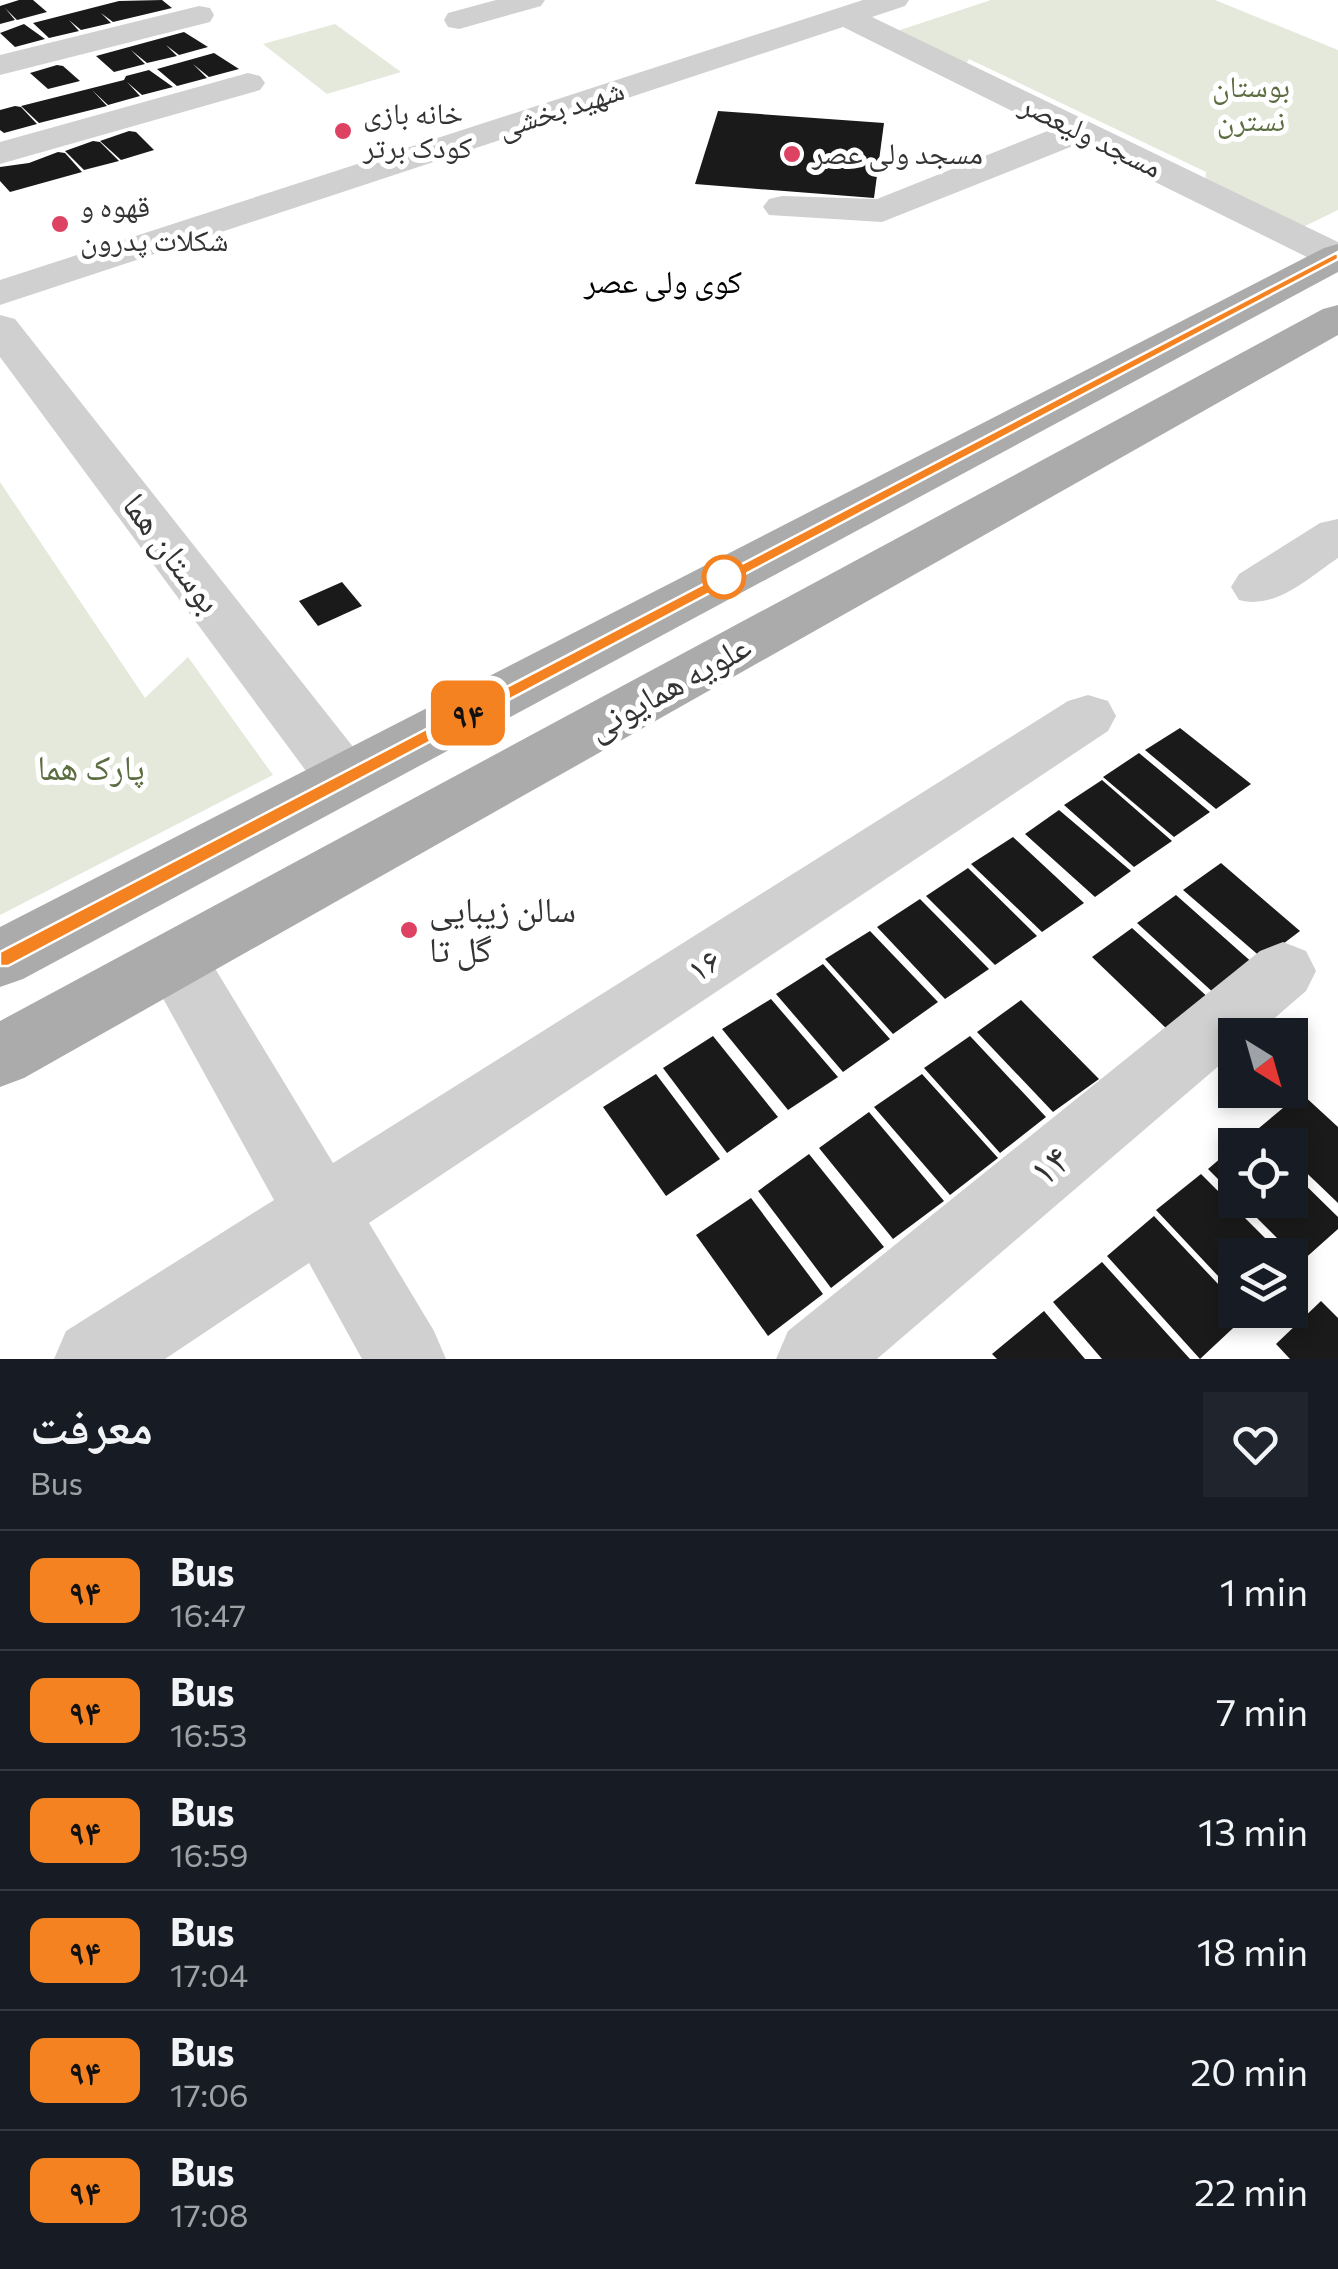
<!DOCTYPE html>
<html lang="en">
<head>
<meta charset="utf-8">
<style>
	:root { --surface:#171b24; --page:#20242c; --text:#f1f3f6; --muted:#9ea1a6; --line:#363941 }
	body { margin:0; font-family:Commissioner,"Noto Naskh Arabic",sans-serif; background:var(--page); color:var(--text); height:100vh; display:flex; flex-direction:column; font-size:38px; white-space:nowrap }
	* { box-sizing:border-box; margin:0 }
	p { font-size:32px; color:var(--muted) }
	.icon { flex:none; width:55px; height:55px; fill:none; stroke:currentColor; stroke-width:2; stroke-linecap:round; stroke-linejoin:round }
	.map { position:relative; height:1359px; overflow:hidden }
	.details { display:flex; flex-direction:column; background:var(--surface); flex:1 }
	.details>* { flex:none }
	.badge { padding:0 20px; border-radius:15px; font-size:35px; line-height:65px }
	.needle { width:65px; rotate:143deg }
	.fabs { position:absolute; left:1218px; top:1018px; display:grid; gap:20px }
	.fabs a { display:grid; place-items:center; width:90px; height:90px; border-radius:0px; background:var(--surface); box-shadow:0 5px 15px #0003; font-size:50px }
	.map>.badge { position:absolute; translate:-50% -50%; box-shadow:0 0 0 5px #fff }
	.round { display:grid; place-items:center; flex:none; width:105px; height:105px; border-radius:0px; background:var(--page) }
	.summary { display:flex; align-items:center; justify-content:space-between; height:170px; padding:0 30px }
	h1 { font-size:48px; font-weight:700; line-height:75px }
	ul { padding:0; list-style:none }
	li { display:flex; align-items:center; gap:30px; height:120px; padding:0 30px; border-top:2px solid var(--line) }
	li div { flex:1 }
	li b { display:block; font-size:38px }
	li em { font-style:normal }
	li .badge { min-width:110px; font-weight:700; text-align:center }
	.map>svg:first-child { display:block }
	.green { fill:#e4e9dc }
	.building { fill:#1a1a1a }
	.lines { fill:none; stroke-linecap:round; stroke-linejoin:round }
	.minor { fill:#d0d0d0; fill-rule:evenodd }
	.major { fill:#ababab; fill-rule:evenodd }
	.line { fill:#f58220; stroke:#fff; stroke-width:2.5 }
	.poi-dot { fill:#dd4263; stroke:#fff; stroke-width:4 }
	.stop-dot { fill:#fff; stroke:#f58220; stroke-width:5 }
	.labels { text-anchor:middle; stroke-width:10; stroke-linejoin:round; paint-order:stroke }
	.far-park-label { font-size:30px; fill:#5c6d41; stroke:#fff }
	.far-street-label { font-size:30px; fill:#333; stroke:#fff }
	.far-poi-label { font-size:30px; fill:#333; stroke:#fff; text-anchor:start }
	.far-quarter-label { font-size:32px; fill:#000; stroke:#fff }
	.street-label { font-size:35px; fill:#333; stroke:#fff }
	.park-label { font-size:35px; fill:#5c6d41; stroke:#fff }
	.poi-label { font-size:35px; fill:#333; stroke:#fff; text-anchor:start }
	.near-street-label { font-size:42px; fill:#333; stroke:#fff }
</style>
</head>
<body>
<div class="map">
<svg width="1338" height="1359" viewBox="0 0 1338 1359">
	<rect width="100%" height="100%" fill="#fff"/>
	<g class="green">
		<path d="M991 0H1215L1338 50V210L1301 228 1205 186 1206 172 969 59 964 67 894 32Z"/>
		<path d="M335 24 401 72 327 94 263 44Z"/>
		<path d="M0 482 145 698 188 657 273 775 0 915Z"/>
	</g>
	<g class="building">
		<path d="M19 0H33L47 12 17 20 5 8 15 20 0 24V6Z"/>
		<path d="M162 0 172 8 113 22 101 13 111 23 81 30 69 20 79 31 49 38 33 23 119 1Z"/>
		<path d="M24 24 45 39 15 47 0 33Z"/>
		<path d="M184 32 208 47 179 55 166 45 177 56 147 63 131 50 145 64 114 72 96 56Z"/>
		<path d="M214 53 239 69 209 77 193 64 207 78 177 86 157 69Z"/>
		<path d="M57 65 63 66 80 81 48 89 30 73Z"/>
		<path d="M149 70 173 87 142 95 127 82 140 96 108 105 92 90 107 106 39 123 21 106 124 80 126 76Z"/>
		<path d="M15 106 21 107 37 124 4 133 0 130V110Z"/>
		<path d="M718 111 884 123 874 198 695 184Z"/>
		<path d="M129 131 136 132 154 150 121 160 100 141Z"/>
		<path d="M93 141 100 142 119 161 84 170 65 151Z"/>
		<path d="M58 152 65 153 82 172 10 192 0 181V167L29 163Z"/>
		<path d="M342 582 362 606 318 626 299 601Z"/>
		<path d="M1180 728 1251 784 1216 809 1145 750Z"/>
		<path d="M1139 753 1210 812 1174 837 1103 777Z"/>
		<path d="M1102 780 1172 841 1134 867 1064 805Z"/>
		<path d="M1059 810 1131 871 1095 897 1025 834Z"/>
		<path d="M1013 837 1084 903 1042 932 971 864Z"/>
		<path d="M1221 863 1300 931 1263 959 1183 890Z"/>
		<path d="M968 868 1037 936 995 965 926 896Z"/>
		<path d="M1176 895 1255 965 1216 995 1137 923Z"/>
		<path d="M920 899 989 969 945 999 877 927Z"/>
		<path d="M1132 928 1211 1000 1169 1031 1092 957Z"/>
		<path d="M870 931 938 1002 893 1034 825 959Z"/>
		<path d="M823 964 890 1039 843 1072 776 994Z"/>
		<path d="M771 999 838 1077 788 1110 722 1029Z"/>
		<path d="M1021 1000 1099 1079 1053 1112 977 1032Z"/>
		<path d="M713 1036 778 1117 727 1153 663 1068Z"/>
		<path d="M970 1036 1046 1117 1000 1153 924 1068Z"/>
		<path d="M656 1074 720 1159 666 1196 603 1107Z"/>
		<path d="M922 1074 998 1158 950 1195 874 1107Z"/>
		<path d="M1301 1093 1338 1127V1203L1290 1157V1145H1277L1259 1128Z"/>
		<path d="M869 1112 944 1201 893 1239 819 1148Z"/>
		<path d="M1235 1146V1196L1208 1169Z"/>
		<path d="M809 1154 884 1247 831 1288 758 1191Z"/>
		<path d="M1290 1170 1338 1217V1229L1301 1262 1239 1200H1290Z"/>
		<path d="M1201 1174 1282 1255H1235V1294L1156 1210Z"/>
		<path d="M751 1198 823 1294 768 1336 696 1235Z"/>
		<path d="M1154 1216 1235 1302V1310L1247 1315 1200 1359 1107 1256Z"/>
		<path d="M1102 1262 1190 1359H1102L1053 1302Z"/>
		<path d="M1321 1301 1338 1318V1359H1290L1276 1344Z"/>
		<path d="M1044 1311 1085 1359H997L992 1354Z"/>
	</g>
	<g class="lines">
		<g class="minor">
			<path d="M496 0H545L541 6 459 29 448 27 444 20 448 13Z"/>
			<path d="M863 0H909L905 6 872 17 1338 242V269L1323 265 1078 144 882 222 769 215 763 207 769 199 782 196 877 199 1050 130 843 27 0 305V280Z"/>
			<path d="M199 6 210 8 214 15 210 22 0 75V55Z"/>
			<path d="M248 73 260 76 265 83 260 90 0 164V142Z"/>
			<path d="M0 315 15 319 365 762 373 778 365 794 344 801 323 794 0 357Z"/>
			<path d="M1338 519V558C1308 578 1276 610 1239 600L1231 587 1239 574 1320 523Z"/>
			<path d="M1088 695 1108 701 1116 716 1108 731 369 1223 434 1331 446 1359H362L309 1263 165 1359H54L66 1331 274 1200 143 962 153 942 176 934 199 942 333 1163 1068 701Z"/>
			<path d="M1283 942 1306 951 1316 971 1306 991 1255 1035H1235V1052L877 1359H776L788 1331 1260 951Z"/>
		</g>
		<g class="major">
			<path d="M1338 244V272L23 979 0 987V927L1324 248Z"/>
			<path d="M1338 305V335L24 1078 0 1087V1021L1323 309Z"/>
		</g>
	</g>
	<path class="line" d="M1338 252V259L8 966H0V952Z"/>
	<g class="poi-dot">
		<circle cx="343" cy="131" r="10"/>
		<circle cx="792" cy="154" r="10"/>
		<circle cx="60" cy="224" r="10"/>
		<circle cx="409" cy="930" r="10"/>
	</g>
	<circle class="stop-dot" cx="724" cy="577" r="20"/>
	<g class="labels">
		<g class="far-park-label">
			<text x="1251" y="97">بوستان<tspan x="1251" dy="34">نسترن</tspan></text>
		</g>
		<g class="far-street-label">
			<text transform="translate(561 109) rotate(-18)" y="10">شهید بخشی</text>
			<text transform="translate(1091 136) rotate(26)" y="10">مسجد ولیعصر</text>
		</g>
		<g class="far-poi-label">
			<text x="363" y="124">خانه بازی<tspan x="363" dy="34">کودک برتر</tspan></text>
			<text x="812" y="164">مسجد ولی عصر</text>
			<text x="80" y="217">قهوه ‌و<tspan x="80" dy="34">شکلات پدرون</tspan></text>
		</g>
		<g class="far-quarter-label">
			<text x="663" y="293">کوی ولی عصر</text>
		</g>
		<g class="street-label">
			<text transform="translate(172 553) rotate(53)" y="12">بوستان هما</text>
			<text transform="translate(669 687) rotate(-29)" y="12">علویه همایونی</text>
			<text transform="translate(704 965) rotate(-33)" y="12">۱۶</text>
		</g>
		<g class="park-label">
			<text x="91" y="780">پارک هما</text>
		</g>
		<g class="poi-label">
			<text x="429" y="922">سالن زیبایی<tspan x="429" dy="40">گل تا</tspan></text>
		</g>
		<g class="near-street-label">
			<text transform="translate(1049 1165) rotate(-40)" y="15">۱۴</text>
		</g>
	</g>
</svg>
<div class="fabs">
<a><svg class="needle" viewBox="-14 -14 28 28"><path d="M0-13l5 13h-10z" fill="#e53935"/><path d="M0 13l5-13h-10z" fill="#9ea1a6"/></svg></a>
<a><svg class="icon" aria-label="locate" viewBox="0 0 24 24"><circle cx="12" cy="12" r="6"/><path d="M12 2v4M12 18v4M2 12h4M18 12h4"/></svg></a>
<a><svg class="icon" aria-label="layers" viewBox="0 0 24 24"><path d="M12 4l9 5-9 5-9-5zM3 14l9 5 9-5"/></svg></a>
</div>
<b class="badge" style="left:468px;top:713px;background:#f58220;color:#111">۹۴</b>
</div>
<section class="details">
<div class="summary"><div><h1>معرفت</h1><p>Bus</p></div><a class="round"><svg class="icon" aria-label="heart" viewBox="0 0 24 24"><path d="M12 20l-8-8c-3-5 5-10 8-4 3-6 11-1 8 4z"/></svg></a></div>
<ul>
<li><span class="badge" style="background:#f58220;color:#111">۹۴</span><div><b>Bus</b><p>16:47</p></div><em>1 min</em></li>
<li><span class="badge" style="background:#f58220;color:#111">۹۴</span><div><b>Bus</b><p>16:53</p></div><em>7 min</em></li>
<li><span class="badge" style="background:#f58220;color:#111">۹۴</span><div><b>Bus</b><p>16:59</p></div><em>13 min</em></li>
<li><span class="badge" style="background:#f58220;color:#111">۹۴</span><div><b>Bus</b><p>17:04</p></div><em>18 min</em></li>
<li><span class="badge" style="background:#f58220;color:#111">۹۴</span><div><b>Bus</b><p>17:06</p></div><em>20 min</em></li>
<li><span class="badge" style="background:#f58220;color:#111">۹۴</span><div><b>Bus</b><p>17:08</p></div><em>22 min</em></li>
</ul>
</section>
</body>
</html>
